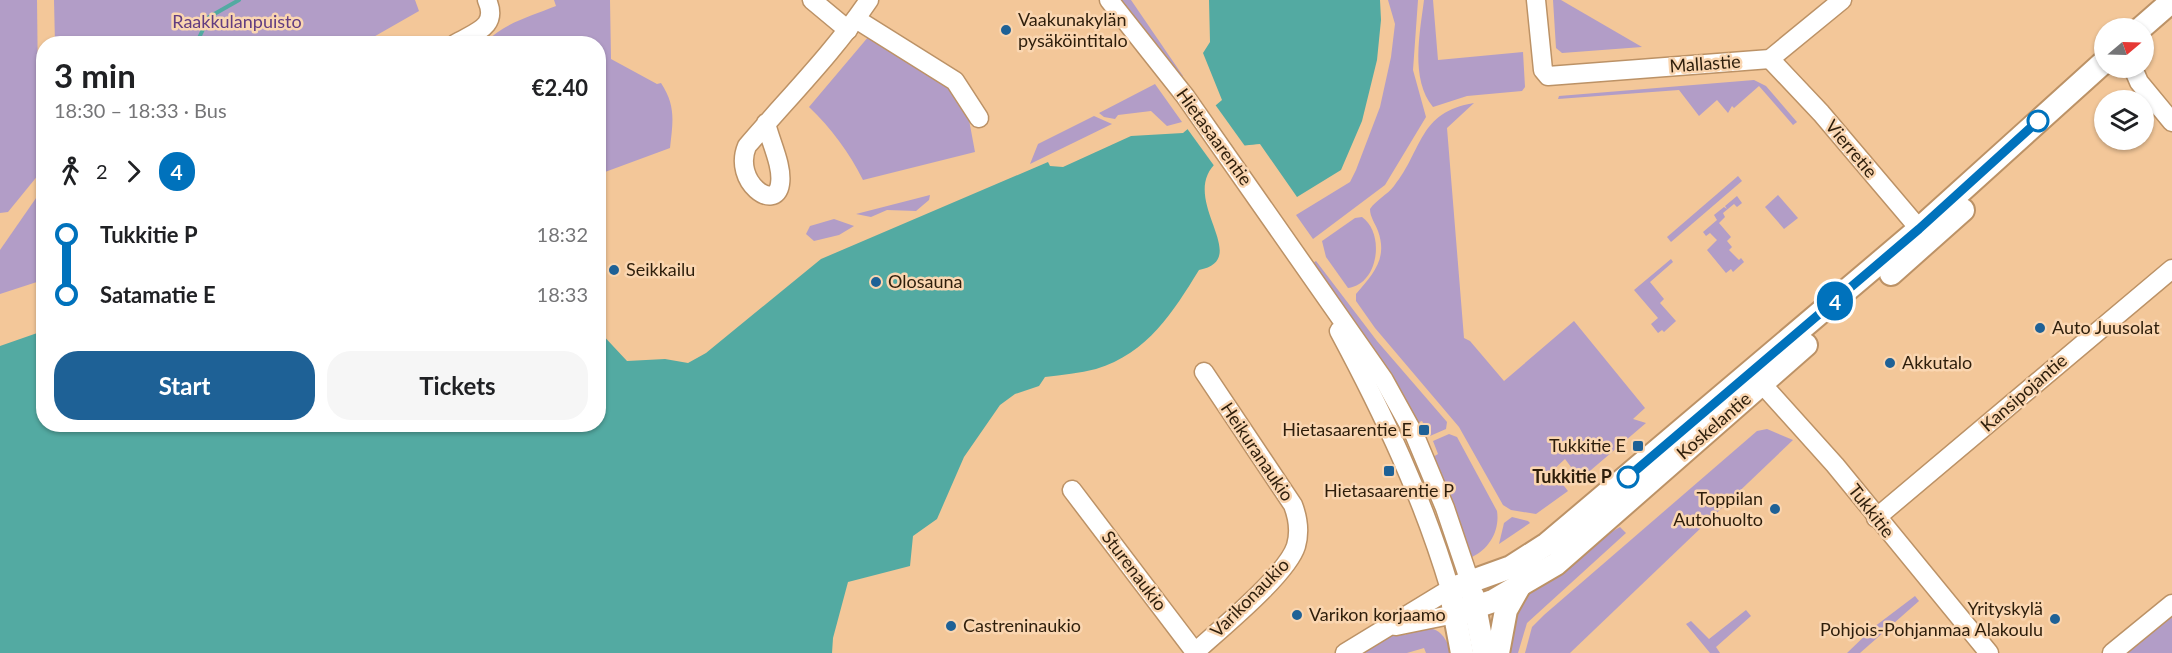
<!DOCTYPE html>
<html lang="en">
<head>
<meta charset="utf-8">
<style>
	:root { --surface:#fff; --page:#f6f6f6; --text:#202124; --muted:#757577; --accent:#1e6196 }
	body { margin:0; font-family:Lato,sans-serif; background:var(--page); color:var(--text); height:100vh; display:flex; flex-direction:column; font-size:22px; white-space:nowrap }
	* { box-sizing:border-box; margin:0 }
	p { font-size:20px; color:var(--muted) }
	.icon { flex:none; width:33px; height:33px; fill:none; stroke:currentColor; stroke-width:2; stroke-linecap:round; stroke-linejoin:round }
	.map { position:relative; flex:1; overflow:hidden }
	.sheet { position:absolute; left:36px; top:36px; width:570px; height:396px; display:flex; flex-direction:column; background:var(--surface); border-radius:24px; box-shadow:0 2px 4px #0004 }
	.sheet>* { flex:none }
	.badge { padding:0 12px; border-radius:20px; font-size:21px; line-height:39px }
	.needle { width:39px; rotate:71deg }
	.buttons { position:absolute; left:2094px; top:18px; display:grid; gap:12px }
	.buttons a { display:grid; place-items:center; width:60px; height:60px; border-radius:50%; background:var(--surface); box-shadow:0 2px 4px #0004; font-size:30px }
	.map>.badge { position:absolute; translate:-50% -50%; box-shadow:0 0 0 3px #fff }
	.legs { display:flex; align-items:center; gap:9px; height:66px; padding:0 18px; font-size:20px }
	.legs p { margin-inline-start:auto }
	.overview { display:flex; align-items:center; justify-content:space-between; height:102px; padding:0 18px }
	h1 { font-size:33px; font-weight:700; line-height:45px }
	.action { display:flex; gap:12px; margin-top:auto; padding:12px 18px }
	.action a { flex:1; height:69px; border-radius:24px; background:var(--accent); color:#fff; font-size:24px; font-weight:700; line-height:69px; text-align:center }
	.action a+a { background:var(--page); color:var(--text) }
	ul { padding:0 18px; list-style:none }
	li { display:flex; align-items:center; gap:21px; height:60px; font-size:22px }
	li i { display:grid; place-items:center; width:9px; height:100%; margin:0 8px; background:currentColor }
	li i::after { content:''; width:15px; height:15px; margin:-8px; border:4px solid; border-radius:50%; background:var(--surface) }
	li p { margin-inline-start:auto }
	li:first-child i { background:linear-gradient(#0000 50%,currentColor 0) }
	li:last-child i { background:linear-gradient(currentColor 50%,#0000 0) }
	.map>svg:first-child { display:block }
	.green { fill:#b29dc7 }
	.water { fill:#53aaa2 }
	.pier { fill:#f3c799 }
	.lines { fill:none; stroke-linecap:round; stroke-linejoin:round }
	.stream { stroke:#53aaa2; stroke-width:4 }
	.minor-casing { stroke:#bc9266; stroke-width:21 }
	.major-casing { stroke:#bc9266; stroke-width:26 }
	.minor { stroke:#fff; stroke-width:18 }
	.major { stroke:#fff; stroke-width:22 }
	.line-1-casing { stroke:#fff; stroke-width:14 }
	.line-1 { stroke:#0072bc; stroke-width:9 }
	.poi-dot { fill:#1e6196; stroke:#fad6b1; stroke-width:2 }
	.stop-1-dot { fill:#fff; stroke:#0072bc; stroke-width:3 }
	.labels { text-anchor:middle; stroke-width:5; stroke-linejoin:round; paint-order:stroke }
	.poi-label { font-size:18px; fill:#2e1e0b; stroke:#fad6b1; text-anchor:start }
	.park-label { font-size:18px; fill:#623d81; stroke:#fad6b1 }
	.street-label { font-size:18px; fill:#2e1e0b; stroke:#fad6b1 }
	.stop-label { font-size:18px; font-weight:bold; fill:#2e1e0b; stroke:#fad6b1; text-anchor:end }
</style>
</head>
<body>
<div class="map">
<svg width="2172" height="653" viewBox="0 0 2172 653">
	<rect width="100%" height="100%" fill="#f3c799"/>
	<g class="green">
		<path d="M0 0H37L39 174 8 212 0 213Z"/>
		<path d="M54 0H415L419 11 363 43 55 44Z"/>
		<path d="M554 0H610L611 59 657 84 661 83C676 106 673 121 670 148L605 172 599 179 598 44 485 43C504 23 531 16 556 6Z"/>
		<path d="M1120 0H1131L1183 76 1180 78Z"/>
		<path d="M1388 0H1418L1413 70 1426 117 1385 185 1313 239 1296 215 1350 182 1356 170 1380 107 1391 57 1395 24Z"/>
		<path d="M1424 0H1433L1438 60 1523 52 1525 87 1522 91 1467 96 1433 107C1410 79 1420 32 1424 0Z"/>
		<path d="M1553 0H1561L1642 47 1562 53 1556 48Z"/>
		<path d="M869 36 943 78 967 109 975 152 863 180C849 152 831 128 809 107Z"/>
		<path d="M1754 80 1766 86 1797 122 1793 125 1759 86 1734 108 1732 106 1728 113 1717 100 1699 116 1679 90 1558 99 1559 96Z"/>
		<path d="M1155 84 1182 122 1167 126 1151 111 1118 115 1115 119 1104 117 1099 113Z"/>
		<path d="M1474 103 1447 128 1464 338 1470 341 1504 381 1574 321 1645 408 1633 419 1646 423 1577 482 1566 474 1571 467 1565 459 1552 471 1568 491 1536 514 1511 510 1503 505 1459 427 1375 328 1356 301V294C1373 274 1388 259 1378 231 1375 223 1370 217 1370 209 1376 200 1387 195 1394 186 1423 150 1418 112 1474 103Z"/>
		<path d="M1094 116 1112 124 1030 164 1038 144Z"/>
		<path d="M1738 176 1742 181 1671 242 1667 237Z"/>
		<path d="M43 188V280L0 294V250Z"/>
		<path d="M930 195 929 200 916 211 887 210 871 217 856 214Z"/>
		<path d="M1778 195 1798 218 1784 229 1765 207Z"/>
		<path d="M1737 196 1742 203 1737 207 1734 204 1723 213 1725 217 1719 223 1731 237 1727 241 1732 247 1729 250 1739 260 1741 258 1744 262 1733 272 1731 269 1726 273 1707 250 1717 240 1710 233 1706 236 1703 232 1717 220 1714 215 1724 207 1727 209 1725 206Z"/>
		<path d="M1362 217C1385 233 1379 284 1348 288L1326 257 1322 241 1355 218Z"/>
		<path d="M834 219 854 226 839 235 814 241 806 234 810 226Z"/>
		<path d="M1671 259 1673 262 1650 282 1664 299 1660 303 1676 321 1664 332 1662 330 1658 333 1651 324 1658 318 1634 290Z"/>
		<path d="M1316 261 1377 341 1447 422 1446 429 1430 436 1422 421 1417 423 1310 265Z"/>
		<path d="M1767 429 1793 440 1570 653H1525L1532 627 1544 615 1757 431Z"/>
		<path d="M1449 434 1457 437 1497 511C1500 531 1489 549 1472 557L1467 551 1433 457 1438 454 1433 441Z"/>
		<path d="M1512 517 1528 521 1530 523 1499 544 1504 523Z"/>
		<path d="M1620 527 1626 533 1527 623 1518 653H1504L1515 603 1592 543Z"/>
		<path d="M1915 596 1919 601 1860 653H1847L1874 627Z"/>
		<path d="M1746 610 1751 616 1716 647 1720 653H1710L1686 624 1691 621 1709 639Z"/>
		<path d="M2172 615V653H2125Z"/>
		<path d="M1419 627C1440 627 1444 635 1452 653H1426L1424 648 1407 653H1355L1395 633 1405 635Z"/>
	</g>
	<path class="water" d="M1209 0H1380L1381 20 1377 60 1362 121 1341 170 1297 197 1260 144C1251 145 1239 145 1232 149 1227 151 1222 157 1218 161 1175 198 1255 259 1199 270 1173 312 1148 353 1096 369 1080 373 1062 375 1045 377L1039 386 1015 394 1000 405 964 457 937 519 913 536 910 566 848 582 833 638 832 653H0V346L43 331 44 424H598L599 331 627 361 665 359 688 363 706 353 821 259 1048 162 1050 166 1063 167 1131 136 1183 133 1222 100 1203 53 1210 42Z"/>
	<g class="pier">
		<path d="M1214 103 1247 149 1236 151 1206 109Z"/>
		<path d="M1204 111 1233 152 1215 167 1186 127Z"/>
	</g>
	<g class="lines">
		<path class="stream" d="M196 44 209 17 239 0"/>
		<g class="minor-casing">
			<g id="minor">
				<path d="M812 0 848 30"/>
				<path d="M1109 0 1185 96 1384 380 1415 436 1445 508 1470 582"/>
				<path d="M1536 0 1543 70 1548 76 1770 59 1842 0"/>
				<path d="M856 19 955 81 979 118"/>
				<path d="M455 44C475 32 499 27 487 0"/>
				<path d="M1770 59 1821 113 1927 238"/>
				<path d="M2133 68 2139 82 2172 122"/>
				<path d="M766 123C770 141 783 166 780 184 776 213 732 182 747 146 788 98 834 52 869 0"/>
				<path d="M1339 331C1384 415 1423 498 1450 589L1345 653"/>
				<path d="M1754 375 1835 465 1989 653"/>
				<path d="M1072 490 1195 652"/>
				<path d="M1876 518 2172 269"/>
				<path d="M1396 626 1455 614"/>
				<path d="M1194 653C1219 630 1287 575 1296 546 1300 532 1298 518 1293 505L1204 372"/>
				<path d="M2112 653 2172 604"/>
			</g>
		</g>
		<g class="major-casing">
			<g id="major">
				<path d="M2141 28 2172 1"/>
				<path d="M1891 274 1963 210"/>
				<path d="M1473 596 1484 653"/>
				<path d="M1455 614 1493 601 1556 564 1806 345"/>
				<path d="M1462 653 1450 589 1511 567 1547 544 1919 229 2104 62"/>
				<path d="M1498 653 1506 610 1519 587"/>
			</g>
		</g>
		<use href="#minor" class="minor"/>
		<use href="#major" class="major"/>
	</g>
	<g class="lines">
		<g class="line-1-casing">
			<path id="line-1" d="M1628 477 1919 229 2038 121"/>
		</g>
		<use href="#line-1" class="line-1"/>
	</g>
	<g class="poi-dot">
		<circle cx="1006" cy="30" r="6"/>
		<circle cx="614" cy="270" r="6"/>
		<circle cx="876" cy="282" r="6"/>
		<circle cx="2040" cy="328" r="6"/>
		<circle cx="1890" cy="363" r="6"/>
		<rect x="1418" y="424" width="12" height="12" rx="3"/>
		<rect x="1632" y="440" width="12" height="12" rx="3"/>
		<rect x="1383" y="465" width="12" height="12" rx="3"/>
		<circle cx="1775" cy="509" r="6"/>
		<circle cx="1297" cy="615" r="6"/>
		<circle cx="2055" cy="619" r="6"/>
		<circle cx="951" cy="626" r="6"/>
	</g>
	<g class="stop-1-dot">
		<circle cx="2038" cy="121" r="10"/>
		<circle cx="1628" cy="477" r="10"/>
	</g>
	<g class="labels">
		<g class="poi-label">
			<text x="1018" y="26">Vaakunakylän<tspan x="1018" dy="21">pysäköintitalo</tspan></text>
			<text x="626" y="276">Seikkailu</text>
			<text x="888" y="288">Olosauna</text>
			<text x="2052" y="334">Auto Juusolat</text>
			<text x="1902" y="369">Akkutalo</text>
			<text x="1412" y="436" text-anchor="end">Hietasaarentie E</text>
			<text x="1626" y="452" text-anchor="end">Tukkitie E</text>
			<text x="1389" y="497" text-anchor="middle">Hietasaarentie P</text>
			<text x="1763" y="505" text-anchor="end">Toppilan<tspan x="1763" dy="21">Autohuolto</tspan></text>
			<text x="2043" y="615" text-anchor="end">Yrityskylä<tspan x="2043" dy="21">Pohjois-Pohjanmaa Alakoulu</tspan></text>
			<text x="1309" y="621">Varikon korjaamo</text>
			<text x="963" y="632">Castreninaukio</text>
		</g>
		<g class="park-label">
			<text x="237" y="28">Raakkulanpuisto</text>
		</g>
		<g class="street-label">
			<text transform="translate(1705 64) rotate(-4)" y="6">Mallastie</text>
			<text transform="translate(1214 137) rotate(54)" y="6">Hietasaarentie</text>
			<text transform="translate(1851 149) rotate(50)" y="6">Vierretie</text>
			<text transform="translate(2024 393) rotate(-41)" y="6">Kansipojantie</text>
			<text transform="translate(1714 426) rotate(-41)" y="6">Koskelantie</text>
			<text transform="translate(1257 452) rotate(56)" y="6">Heikuranaukio</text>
			<text transform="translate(1871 511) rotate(52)" y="6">Tukkitie</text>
			<text transform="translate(1134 571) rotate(53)" y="6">Sturenaukio</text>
			<text transform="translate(1250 598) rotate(-45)" y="6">Varikonaukio</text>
		</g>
		<g class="stop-label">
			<text x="1612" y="483">Tukkitie P</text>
		</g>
	</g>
</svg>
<div class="buttons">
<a><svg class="needle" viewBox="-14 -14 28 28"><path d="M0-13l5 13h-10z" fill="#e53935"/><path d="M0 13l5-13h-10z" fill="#757577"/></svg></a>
<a><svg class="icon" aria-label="layers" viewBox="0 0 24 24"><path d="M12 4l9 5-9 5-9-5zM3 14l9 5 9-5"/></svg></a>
</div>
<b class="badge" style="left:1835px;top:301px;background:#0072bc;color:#fff">4</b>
<section class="sheet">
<div class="overview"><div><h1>3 min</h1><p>18:30 – 18:33 · Bus</p></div><b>€2.40</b></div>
<div class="legs"><svg class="icon" aria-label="walk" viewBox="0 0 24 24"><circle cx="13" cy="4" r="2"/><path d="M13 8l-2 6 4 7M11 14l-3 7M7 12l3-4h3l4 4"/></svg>2<svg class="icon" aria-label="forward" viewBox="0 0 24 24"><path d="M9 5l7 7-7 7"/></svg><b class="badge" style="background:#0072bc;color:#fff">4</b></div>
<ul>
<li><i style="color:#0072bc"></i><b>Tukkitie P</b><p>18:32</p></li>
<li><i style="color:#0072bc"></i><b>Satamatie E</b><p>18:33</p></li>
</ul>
<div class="action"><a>Start</a><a>Tickets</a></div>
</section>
</div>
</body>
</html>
